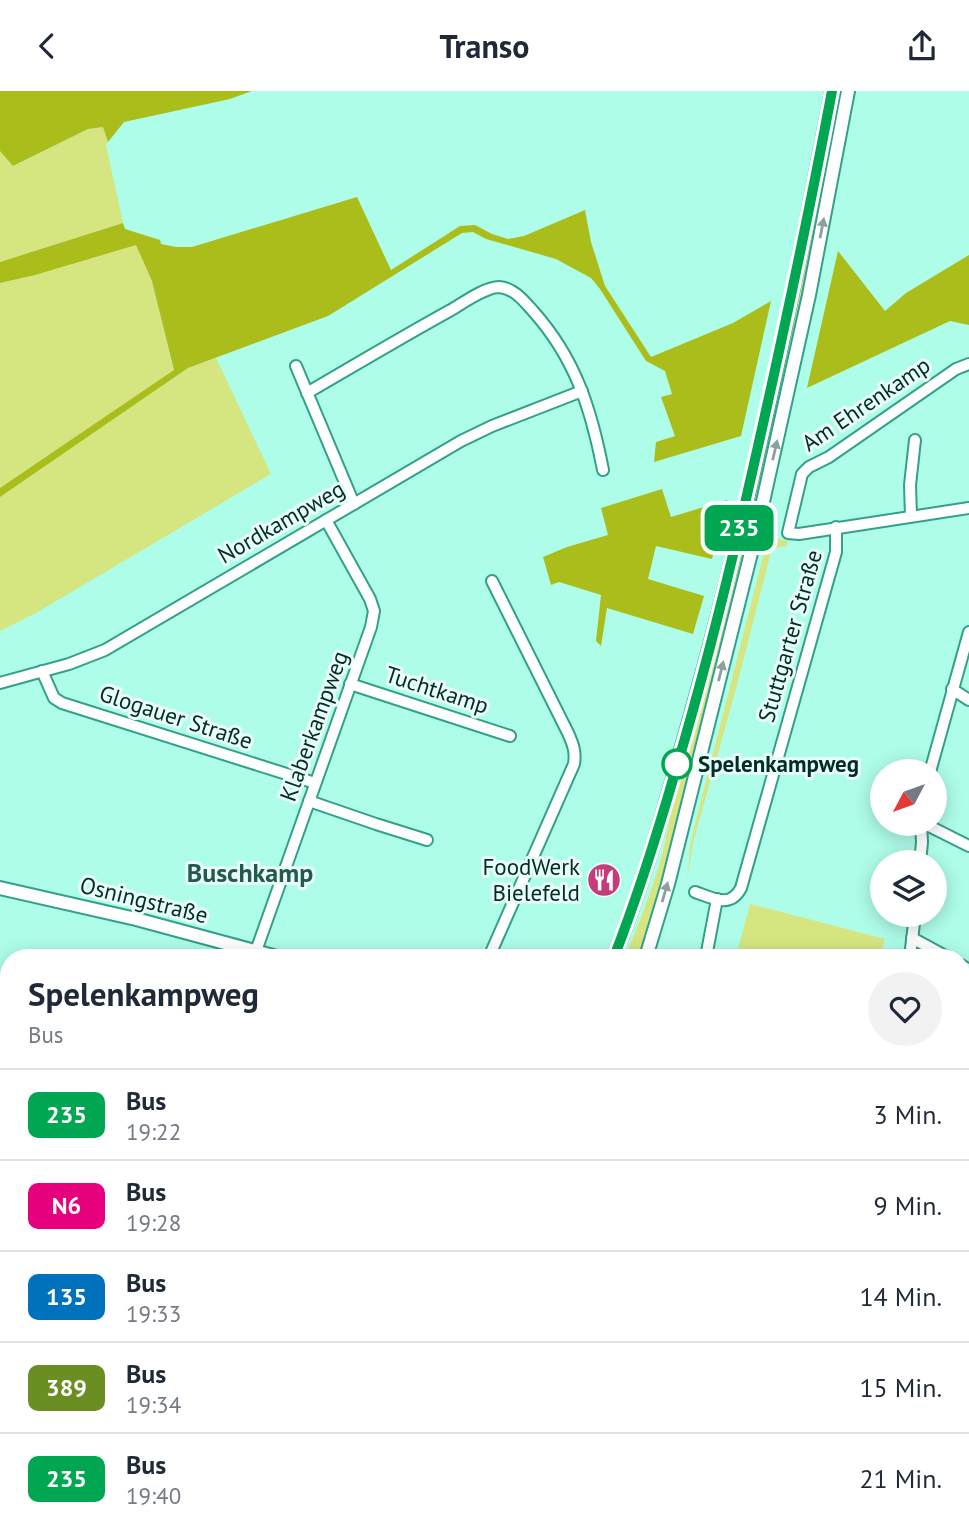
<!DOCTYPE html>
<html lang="de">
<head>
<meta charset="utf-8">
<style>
	:root { --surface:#fff; --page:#f2f2f3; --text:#1f2937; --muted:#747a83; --line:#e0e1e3 }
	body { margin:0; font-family:"PT Sans",sans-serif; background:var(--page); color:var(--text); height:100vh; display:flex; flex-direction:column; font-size:26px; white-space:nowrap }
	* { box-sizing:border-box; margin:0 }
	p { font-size:23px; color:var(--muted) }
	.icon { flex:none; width:38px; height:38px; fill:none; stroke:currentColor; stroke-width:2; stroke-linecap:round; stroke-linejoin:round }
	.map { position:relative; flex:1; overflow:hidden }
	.sheet { position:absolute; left:0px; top:858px; width:970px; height:590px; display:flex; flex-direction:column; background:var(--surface); border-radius:28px 28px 0 0; box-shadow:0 4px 18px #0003 }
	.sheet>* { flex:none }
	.badge { padding:0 14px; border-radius:10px; font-size:24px; line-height:46px }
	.needle { width:46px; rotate:229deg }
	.controls { position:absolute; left:870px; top:668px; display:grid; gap:14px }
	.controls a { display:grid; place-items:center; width:77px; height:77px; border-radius:50%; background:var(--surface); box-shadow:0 4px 18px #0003; font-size:35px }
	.map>.badge { position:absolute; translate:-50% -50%; box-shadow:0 0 0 4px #fff }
	.round { display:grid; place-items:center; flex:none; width:74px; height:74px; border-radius:37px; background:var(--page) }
	.overview { display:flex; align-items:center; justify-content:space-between; height:119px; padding:0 28px }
	h1 { font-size:33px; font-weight:800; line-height:52px }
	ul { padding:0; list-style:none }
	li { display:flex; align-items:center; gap:21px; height:91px; padding:0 28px; border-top:2px solid var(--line) }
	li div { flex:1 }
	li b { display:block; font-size:26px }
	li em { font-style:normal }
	li .badge { min-width:77px; font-weight:700; text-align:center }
	header { display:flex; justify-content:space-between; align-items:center; height:91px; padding:0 28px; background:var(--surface); font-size:32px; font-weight:800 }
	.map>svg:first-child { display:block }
	.green { fill:#d5e681 }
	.forest { fill:#aabd1b }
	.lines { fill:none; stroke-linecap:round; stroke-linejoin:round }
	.stream { stroke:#46b8f6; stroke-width:2.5 }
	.minor-casing { stroke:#33a08a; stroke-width:14 }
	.major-casing { stroke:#33a08a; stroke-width:16 }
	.minor { stroke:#fff; stroke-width:10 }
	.major { stroke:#fff; stroke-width:12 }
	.oneway { fill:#8ca19d }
	.line-casing { stroke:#fff; stroke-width:16 }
	.line { stroke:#00a651; stroke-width:10 }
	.stop-dot { fill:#fff; stroke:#00a651; stroke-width:3.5 }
	.labels { text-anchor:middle; stroke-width:6; stroke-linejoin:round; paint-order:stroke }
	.street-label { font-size:23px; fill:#002e25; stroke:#eafcf7 }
	.stop-label { font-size:23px; font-weight:bold; fill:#002e25; stroke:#eafcf7; text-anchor:start }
	.poi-label { font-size:23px; fill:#002e25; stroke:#eafcf7; text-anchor:end }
	.quarter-label { font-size:26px; font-weight:bold; fill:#235a4e; stroke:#eafcf7 }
</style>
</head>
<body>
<header><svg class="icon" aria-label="back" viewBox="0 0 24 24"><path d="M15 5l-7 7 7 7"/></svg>Transo<svg class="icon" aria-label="share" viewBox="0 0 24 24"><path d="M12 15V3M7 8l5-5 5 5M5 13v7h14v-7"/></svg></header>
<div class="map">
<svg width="969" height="1446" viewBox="0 0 969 1446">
	<rect width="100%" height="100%" fill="#aefde9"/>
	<g class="green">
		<path d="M838 0H842C806 196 762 391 714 584 690 679 667 773 640 866H625C638 835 650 804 660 772 664 758 666 744 669 731 677 697 688 663 697 629 754 422 798 211 838 0Z"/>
		<path d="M103 36 108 51 106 54 123 132 0 171V60L14 75 88 38Z"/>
		<path d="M136 153 152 190 174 280 0 397V192L35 184Z"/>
		<path d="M216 267 271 383 36 522 0 540V406L188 277Z"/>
		<path d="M768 446 788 450 787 455 772 457 737 594 693 752 688 785 690 755 694 737Z"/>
		<path d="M750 813 885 848 880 866H736Z"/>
	</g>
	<g class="forest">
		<path d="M0 0H252L230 8 124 31 108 51 103 36 88 38 13 75 0 60Z"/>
		<path d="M357 106 391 179 460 135 475 134 492 143 508 148 524 145 585 119 591 151 605 195 651 266 733 232 771 210 741 345 654 371 656 351 675 345 661 306 672 303 665 280 646 270 600 198 591 187 556 168 486 148 473 141 462 142 328 225 188 277 0 406V397L174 279 152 190 136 154 35 184 0 192V171L123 132 125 138 160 149 161 153 176 156H192Z"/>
		<path d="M838 160 885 220 906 202 969 164V234L950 230 807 297Z"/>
		<path d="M662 398 671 426 727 409 712 468 656 455 648 488 704 505 693 543 607 517 601 555 596 550 601 504 559 491 551 494 543 466 567 456 608 444 601 417Z"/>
		<path d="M0 1087 9 1088V1369L5 1370 0 1378Z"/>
		<path d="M9 1386V1438L28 1439 14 1446H0V1402L4 1400 3 1395 6 1387Z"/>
		<path d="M51 1438H448V1446H32L40 1441 45 1442Z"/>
	</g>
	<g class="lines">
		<path class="stream" d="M961 1095 969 1098"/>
		<g class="minor-casing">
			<g id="minor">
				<path d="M969 273 956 278 829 366 809 376 802 383 788 442 799 443 969 417"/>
				<path d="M296 275 354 413"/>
				<path d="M307 302C355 274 402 246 451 219 463 212 485 196 499 196 514 197 524 210 533 220 575 267 591 317 603 379"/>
				<path d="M911 425 910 394 915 349"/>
				<path d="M42 580 54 607 62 612 315 692"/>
				<path d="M0 592 69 573 105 559 461 350 492 335 582 300"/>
				<path d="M350 593 510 645"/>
				<path d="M952 598 969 609"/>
				<path d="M930 681 969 541"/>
				<path d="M309 710 376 733 427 749"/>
				<path d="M925 733 969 755"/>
				<path d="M920 772 922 751 921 733"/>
				<path d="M695 801C713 807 730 818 741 797L836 461V436"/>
				<path d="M912 847 947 866"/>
				<path d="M256 860 371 536 374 520 370 508 326 429"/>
				<path d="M489 866 574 673C576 661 573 653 568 642L492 490"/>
				<path d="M706 866 717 808"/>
				<path d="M910 866 915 824"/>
				<path d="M961 874 969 879"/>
				<path d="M0 996 9 998"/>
				<path d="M961 1005 969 1009"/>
				<path d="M961 1409 969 1388"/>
				<path d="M961 1434 969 1436"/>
				<path d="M872 1446 874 1438"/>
			</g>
		</g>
		<g class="major-casing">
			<g id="major">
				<path d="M0 797 136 828 277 866"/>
				<path d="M614 866C645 788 668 706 691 624 749 419 792 209 832 0"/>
				<path d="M646 866 668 793 756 442 809 204 848 0"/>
				<path d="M961 1082 969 1084"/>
				<path d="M471 1446V1438"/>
				<path d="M484 1446V1438"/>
			</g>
		</g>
		<use href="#minor" class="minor"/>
		<use href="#major" class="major"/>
	</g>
	<defs><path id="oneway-solid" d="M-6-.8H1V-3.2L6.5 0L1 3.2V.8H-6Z" transform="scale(1.75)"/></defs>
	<g class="oneway">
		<use href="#oneway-solid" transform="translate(822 137) rotate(-79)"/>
		<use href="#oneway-solid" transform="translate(775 359) rotate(-77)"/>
		<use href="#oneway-solid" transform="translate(721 580) rotate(-76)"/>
		<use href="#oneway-solid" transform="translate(665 801) rotate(-74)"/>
	</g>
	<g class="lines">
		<g class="line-casing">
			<path id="line" d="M614 866C637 807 656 747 674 685 699 601 721 516 741 430 774 287 805 144 832 0"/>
		</g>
		<use href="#line" class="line"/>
	</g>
	<defs>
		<g id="restaurant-disc" transform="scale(1.75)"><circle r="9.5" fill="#c43c79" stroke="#eafcf7"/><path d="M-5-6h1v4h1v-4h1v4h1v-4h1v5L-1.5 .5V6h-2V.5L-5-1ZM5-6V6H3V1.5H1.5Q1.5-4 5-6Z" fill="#fff"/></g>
	</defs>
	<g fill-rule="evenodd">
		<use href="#restaurant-disc" x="604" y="789"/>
	</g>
	<circle class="stop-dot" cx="677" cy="673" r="14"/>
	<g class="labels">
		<g class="street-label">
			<text transform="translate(866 313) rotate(-34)" y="8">Am Ehrenkamp</text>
			<text transform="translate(281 431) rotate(-30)" y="8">Nordkampweg</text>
			<text transform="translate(790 545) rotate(-74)" y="8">Stuttgarter Straße</text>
			<text transform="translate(437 599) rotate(18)" y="8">Tuchtkamp</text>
			<text transform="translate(176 626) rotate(18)" y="8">Glogauer Straße</text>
			<text transform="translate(314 635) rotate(-70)" y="8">Klaberkampweg</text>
			<text transform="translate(144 809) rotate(14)" y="8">Osningstraße</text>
		</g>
		<g class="stop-label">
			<text x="698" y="681">Spelenkampweg</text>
		</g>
		<g class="poi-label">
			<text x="580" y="784">FoodWerk<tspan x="580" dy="26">Bielefeld</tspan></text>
		</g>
		<g class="quarter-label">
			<text x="250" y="791">Buschkamp</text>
		</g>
	</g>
</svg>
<div class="controls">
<a><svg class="needle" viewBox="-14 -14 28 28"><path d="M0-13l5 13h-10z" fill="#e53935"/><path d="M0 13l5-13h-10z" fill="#747a83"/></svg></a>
<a><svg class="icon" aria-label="layers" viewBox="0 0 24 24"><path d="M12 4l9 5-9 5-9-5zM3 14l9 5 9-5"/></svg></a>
</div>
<b class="badge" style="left:739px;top:437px;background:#00a651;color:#fff">235</b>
<section class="sheet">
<div class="overview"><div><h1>Spelenkampweg</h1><p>Bus</p></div><a class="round"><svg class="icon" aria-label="heart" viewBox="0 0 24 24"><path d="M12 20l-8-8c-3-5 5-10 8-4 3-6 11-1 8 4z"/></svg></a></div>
<ul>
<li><span class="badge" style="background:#00a651;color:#fff">235</span><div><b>Bus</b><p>19:22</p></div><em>3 Min.</em></li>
<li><span class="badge" style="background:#e6007e;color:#fff">N6</span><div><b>Bus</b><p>19:28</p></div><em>9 Min.</em></li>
<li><span class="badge" style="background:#0072bc;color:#fff">135</span><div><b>Bus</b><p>19:33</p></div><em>14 Min.</em></li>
<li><span class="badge" style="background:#6b8e23;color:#fff">389</span><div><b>Bus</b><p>19:34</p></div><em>15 Min.</em></li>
<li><span class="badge" style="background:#00a651;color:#fff">235</span><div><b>Bus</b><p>19:40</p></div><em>21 Min.</em></li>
</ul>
</section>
</div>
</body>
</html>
